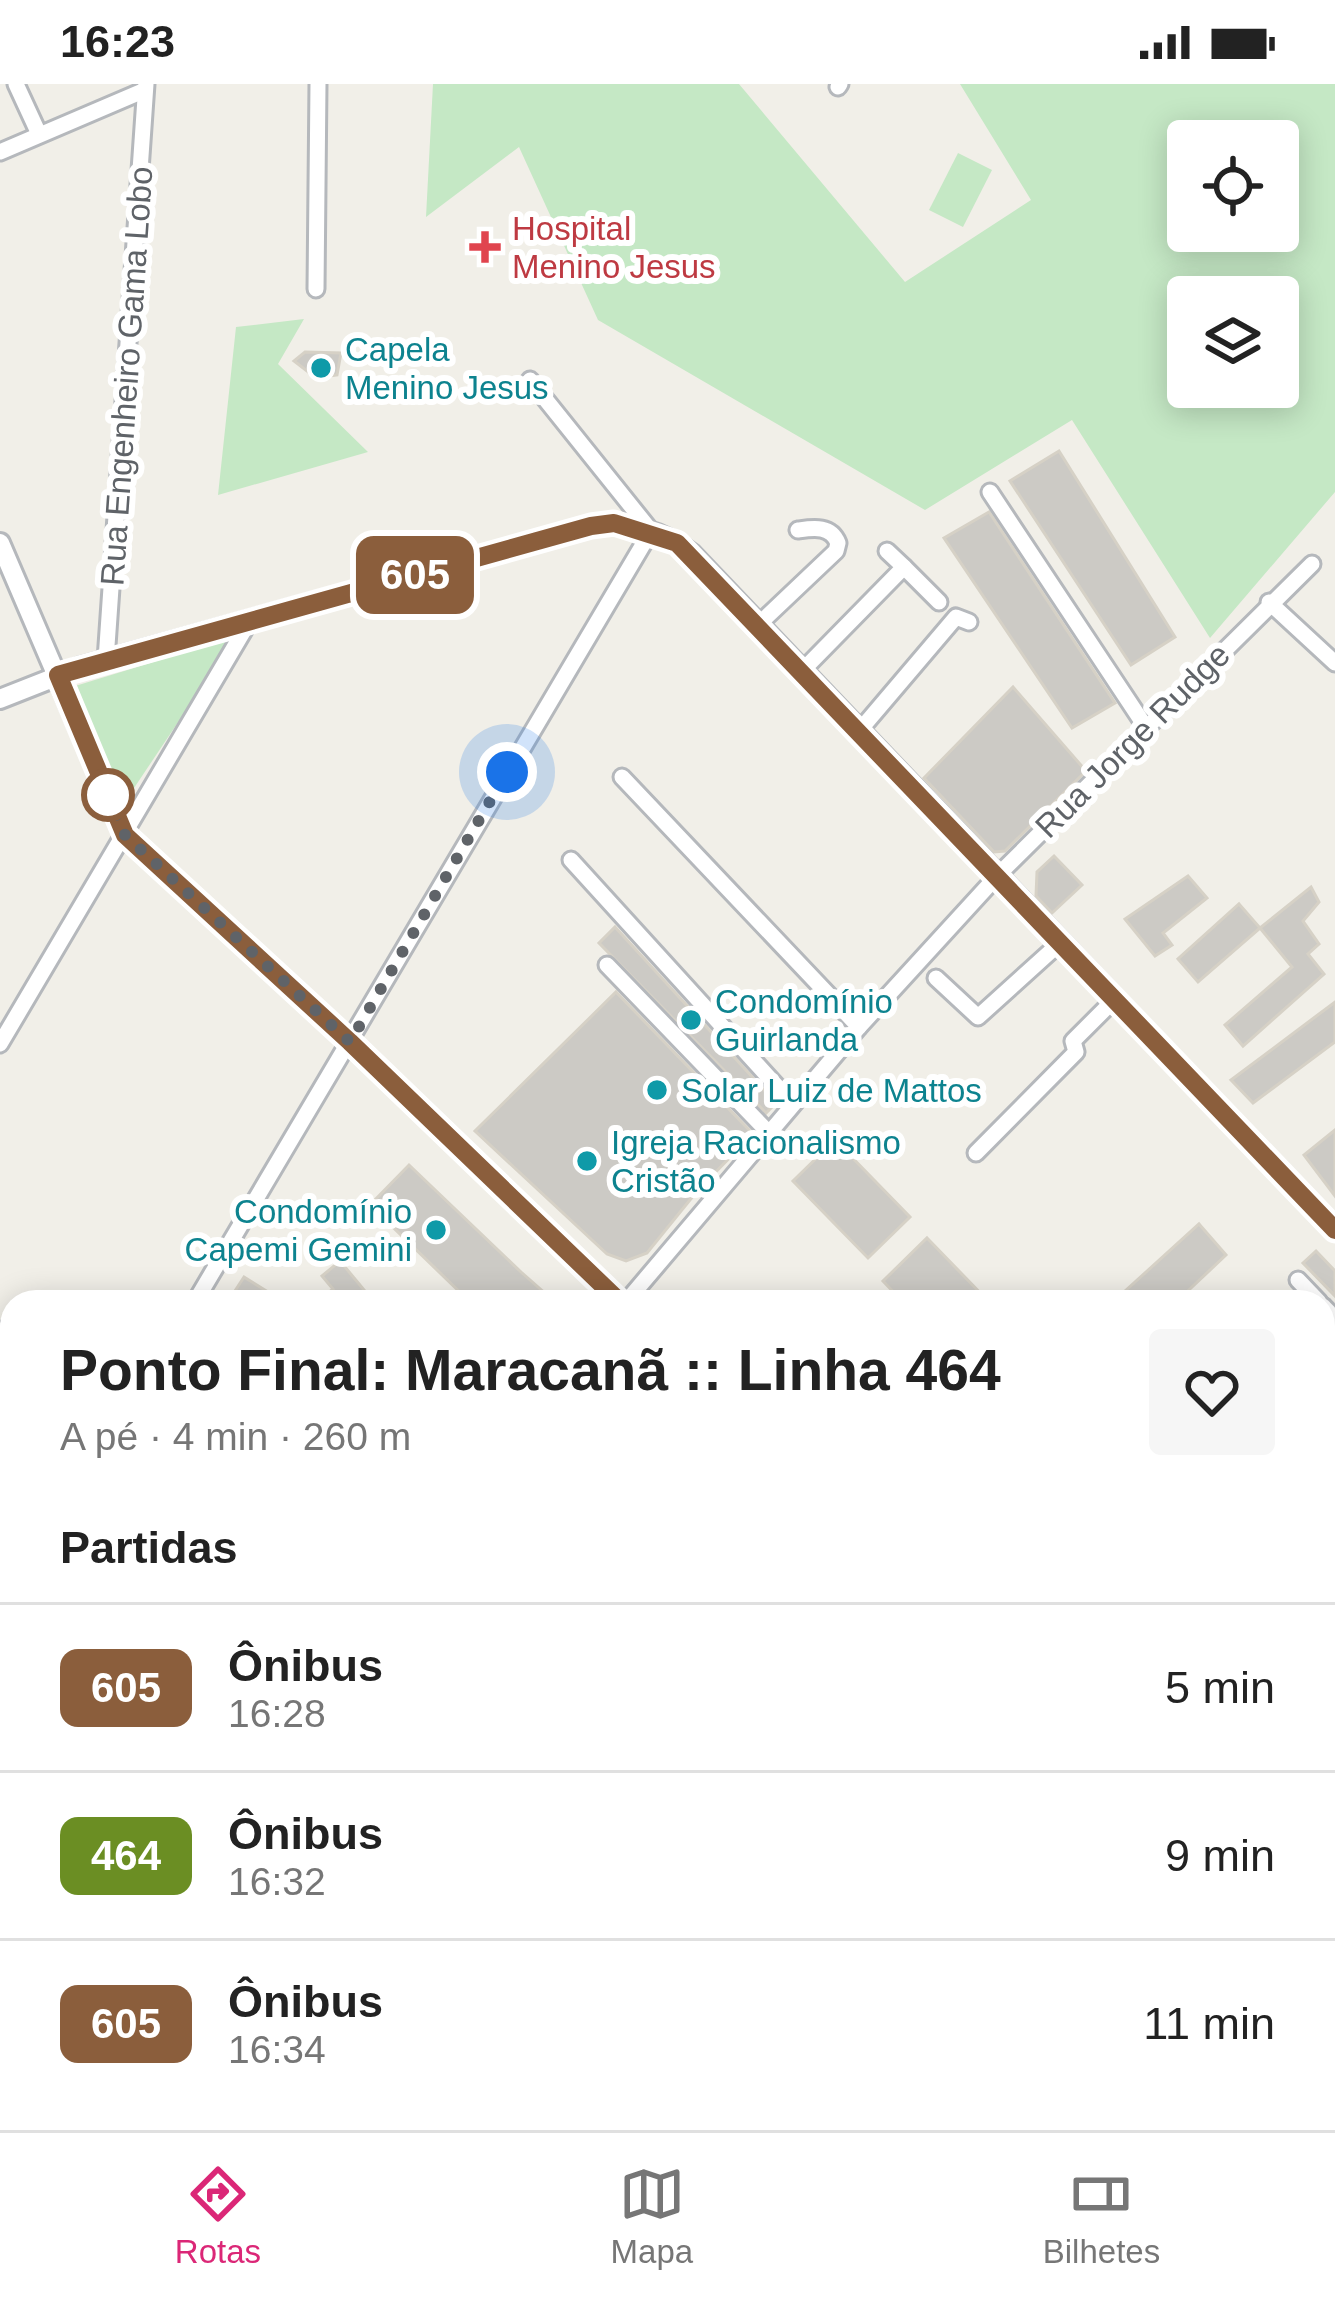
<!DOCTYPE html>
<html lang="pt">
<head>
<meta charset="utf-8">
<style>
	:root { --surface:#fff; --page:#f6f6f6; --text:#222; --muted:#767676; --line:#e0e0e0; --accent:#db2777 }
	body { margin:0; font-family:Helvetica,sans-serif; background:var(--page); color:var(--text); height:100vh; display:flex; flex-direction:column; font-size:45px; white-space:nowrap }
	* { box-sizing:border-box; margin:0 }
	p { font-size:39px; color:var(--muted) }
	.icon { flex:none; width:66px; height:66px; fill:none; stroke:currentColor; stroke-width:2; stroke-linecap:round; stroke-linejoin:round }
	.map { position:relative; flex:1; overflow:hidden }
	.sheet { position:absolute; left:0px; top:1206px; width:1335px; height:840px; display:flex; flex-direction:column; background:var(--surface); border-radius:36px 36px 0 0; box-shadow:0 6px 30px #0003 }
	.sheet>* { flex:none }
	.badge { padding:0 24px; border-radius:18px; font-size:42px; line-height:78px }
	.tools { position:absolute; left:1167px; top:36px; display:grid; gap:24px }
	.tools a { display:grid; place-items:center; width:132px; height:132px; border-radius:12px; background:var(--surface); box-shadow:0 6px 30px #0003; font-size:60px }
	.you { position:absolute; width:60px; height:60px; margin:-30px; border:9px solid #fff; border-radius:50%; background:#1a73e8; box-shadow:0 0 0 18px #1a73e833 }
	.map>.badge { position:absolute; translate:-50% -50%; box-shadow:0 0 0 6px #fff }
	h2 { padding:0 60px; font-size:45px; line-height:108px }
	.round { display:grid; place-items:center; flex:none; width:126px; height:126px; border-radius:12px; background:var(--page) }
	.head { display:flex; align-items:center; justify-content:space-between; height:204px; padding:0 60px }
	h1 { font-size:57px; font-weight:800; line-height:90px }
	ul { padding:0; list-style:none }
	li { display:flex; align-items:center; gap:36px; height:168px; padding:0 60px; border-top:3px solid var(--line) }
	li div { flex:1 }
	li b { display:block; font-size:45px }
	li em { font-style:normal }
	li .badge { min-width:132px; font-weight:700; text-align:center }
	.status { display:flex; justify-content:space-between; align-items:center; height:84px; padding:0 60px; background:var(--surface); direction:ltr }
	.status svg { height:33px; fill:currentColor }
	.tabs { display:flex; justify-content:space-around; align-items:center; height:168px; border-top:3px solid var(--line); background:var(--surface); font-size:33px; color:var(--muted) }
	.tabs a { display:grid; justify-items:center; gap:6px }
	.tabs .on { color:var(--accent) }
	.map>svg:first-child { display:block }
	.green { fill:#c5e8c5; fill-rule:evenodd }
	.building { fill:#cccac5; stroke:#d6d1c6; stroke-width:3 }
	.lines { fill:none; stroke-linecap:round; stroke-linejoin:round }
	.minor-casing { stroke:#b5b8bc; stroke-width:21 }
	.tertiary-casing { stroke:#b5b8bc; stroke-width:24 }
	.secondary-casing { stroke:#b6babf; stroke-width:27 }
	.primary-casing { stroke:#f2c960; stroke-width:30 }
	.minor { stroke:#fff; stroke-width:15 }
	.tertiary { stroke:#fff; stroke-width:18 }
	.secondary { stroke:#fff; stroke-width:21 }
	.primary { stroke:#fff2af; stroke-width:24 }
	.line-casing { stroke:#fff; stroke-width:27 }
	.line { stroke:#8b5e3c; stroke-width:18 }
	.walk { stroke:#5f6368; stroke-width:12; stroke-dasharray:0 21.6 }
	.health-dot { fill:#e0444e; stroke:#fff; stroke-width:4.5 }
	.culture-dot { fill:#0f9aa8; stroke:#fff; stroke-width:4.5 }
	.stop-dot { fill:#fff; stroke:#8b5e3c; stroke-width:6 }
	.labels { text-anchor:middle; stroke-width:12; stroke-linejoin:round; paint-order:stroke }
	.health-label { font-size:33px; fill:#be3a42; stroke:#fff; text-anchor:start }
	.culture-label { font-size:33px; fill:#0d838f; stroke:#fff; text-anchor:start }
	.street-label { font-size:33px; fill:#5f6368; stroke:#fff }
</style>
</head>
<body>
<div class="status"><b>16:23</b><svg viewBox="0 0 49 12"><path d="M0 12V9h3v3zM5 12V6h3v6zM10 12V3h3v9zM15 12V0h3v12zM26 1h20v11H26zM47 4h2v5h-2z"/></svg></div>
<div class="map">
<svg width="1335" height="2046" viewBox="0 0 1335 2046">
	<rect width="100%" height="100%" fill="#f1efe8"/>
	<g class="green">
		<path d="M433 0H739L905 198 1031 116 960 0H1335V408L1210 554 1072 336 925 426 598 236 519 63 426 133ZM1188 57H1278V147H1188ZM1188 213H1278V303H1188Z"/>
		<path d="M958 69 992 86 963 143 929 126Z"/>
		<path d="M304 235 278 280 368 368 218 411 236 243Z"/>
		<path d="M235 553 124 719 72 603Z"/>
		<path d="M1323 1618 1335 1621 1332 1707 1323 1705Z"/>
		<path d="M1323 1890 1335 1893 1327 2046H1150L1153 2034H1323Z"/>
	</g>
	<g class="building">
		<path d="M305 268 341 269 337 291 316 294 294 277Z"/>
		<path d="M1059 367 1175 553 1131 581 1010 397Z"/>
		<path d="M989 428 1115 619 1072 644 944 454Z"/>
		<path d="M1013 603 1086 687 1005 767 994 768 924 694Z"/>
		<path d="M1054 772 1082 801 1052 829 1036 812 1037 788Z"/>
		<path d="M1188 792 1207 814 1163 849 1172 861 1155 872 1125 835Z"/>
		<path d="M1311 803 1319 818 1303 837 1319 860 1308 870 1324 890 1243 962 1225 941 1292 883 1260 844Z"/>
		<path d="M1239 820 1260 844 1198 898 1178 875Z"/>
		<path d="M615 843 776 1019 766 1029 599 859Z"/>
		<path d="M616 908 753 1050 698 1106 647 1169 626 1177 607 1170 475 1047Z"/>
		<path d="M1335 918V958L1253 1019 1231 996Z"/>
		<path d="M1335 1046V1112L1304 1071Z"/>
		<path d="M835 1056 910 1133 868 1174 793 1097Z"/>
		<path d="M409 1081 521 1188 555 1218H470L370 1121Z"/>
		<path d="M1199 1140 1226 1171 1176 1218H1113Z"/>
		<path d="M927 1154 989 1218H903L883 1197Z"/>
		<path d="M1316 1167 1335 1187V1212L1303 1179Z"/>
		<path d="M340 1177 374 1218H317L333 1205 322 1192Z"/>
		<path d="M244 1193 284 1218H246L233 1210Z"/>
	</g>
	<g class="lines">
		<g class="minor-casing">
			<g id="minor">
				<path d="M16 0 39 50"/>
				<path d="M838 3 840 0"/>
				<path d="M0 68 145 6"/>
				<path d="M316 205 318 0"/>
				<path d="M990 408 1145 642"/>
				<path d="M887 467 904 483"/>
				<path d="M1269 518 1335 579"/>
				<path d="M759 540 836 467 838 459C831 441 813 444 798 446"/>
				<path d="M106 576 146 0"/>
				<path d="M803 586 904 483 939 518"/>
				<path d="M860 646 956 533 969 538"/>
				<path d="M622 693 859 943"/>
				<path d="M571 776 793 1020"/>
				<path d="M607 881 769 1049"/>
				<path d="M936 894 978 933 1061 858"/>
				<path d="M0 960 249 538"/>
				<path d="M976 1069 1076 968 1073 957 1115 915"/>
				<path d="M1298 1196 1319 1218"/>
				<path d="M195 1218 651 447 530 296"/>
				<path d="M626 1218 859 943 998 791 1312 480"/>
				<path d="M1323 1222 1335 1234"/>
				<path d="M0 1246 12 1254"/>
				<path d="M1323 1259 1335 1247"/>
				<path d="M0 1548 12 1527"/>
				<path d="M563 2034 575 2046"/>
			</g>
		</g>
		<g class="tertiary-casing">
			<g id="tertiary">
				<path d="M0 459 125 751 350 958 620 1218"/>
				<path d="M0 615 81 583 591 442C627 437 663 447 692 470L1335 1146"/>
			</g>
		</g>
		<g class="secondary-casing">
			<g id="secondary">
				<path d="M1323 1411 1335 1406"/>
				<path d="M1323 1481 1335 1479"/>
				<path d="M661 2046 668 2034"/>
				<path d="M695 2046 702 2034"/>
			</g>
		</g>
		<g class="primary-casing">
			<g id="primary">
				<path d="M1323 1514 1335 1521"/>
				<path d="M0 1672 12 1697"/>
				<path d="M0 1728 12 1753"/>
				<path d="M146 2034 152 2046"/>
				<path d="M174 2034 180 2046"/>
			</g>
		</g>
		<use href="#minor" class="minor"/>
		<use href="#tertiary" class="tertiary"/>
		<use href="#secondary" class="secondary"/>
		<use href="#primary" class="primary"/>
	</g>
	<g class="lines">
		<g class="line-casing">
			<path id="line" d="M620 1218 350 958 125 751 58 591 591 442 614 439 677 459 1335 1146"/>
		</g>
		<use href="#line" class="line"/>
		<path class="walk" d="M108 711 125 751 350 958 507 688"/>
	</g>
	<path class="health-dot" d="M479 145h12v12h12v12h-12v12h-12v-12h-12v-12h12z"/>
	<g class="culture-dot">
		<circle cx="321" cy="284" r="12"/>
		<circle cx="691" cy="936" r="12"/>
		<circle cx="657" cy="1006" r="12"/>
		<circle cx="587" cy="1077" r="12"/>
		<circle cx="436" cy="1146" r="12"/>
	</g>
	<circle class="stop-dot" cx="108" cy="711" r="24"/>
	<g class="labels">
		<g class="health-label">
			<text x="512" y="156">Hospital<tspan x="512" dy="38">Menino Jesus</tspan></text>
		</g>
		<g class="culture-label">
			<text x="345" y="277">Capela<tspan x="345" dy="38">Menino Jesus</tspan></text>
			<text x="715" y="929">Condomínio<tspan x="715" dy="38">Guirlanda</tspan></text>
			<text x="681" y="1018">Solar Luiz de Mattos</text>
			<text x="611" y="1070">Igreja Racionalismo<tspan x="611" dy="38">Cristão</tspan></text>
			<text x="412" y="1139" text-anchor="end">Condomínio<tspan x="412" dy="38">Capemi Gemini</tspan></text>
		</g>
		<g class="street-label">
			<text transform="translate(126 292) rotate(-86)" y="12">Rua Engenheiro Gama Lobo</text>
			<text transform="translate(1132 656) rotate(-45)" y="12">Rua Jorge Rudge</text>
		</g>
	</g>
</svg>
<div class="tools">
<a><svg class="icon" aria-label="locate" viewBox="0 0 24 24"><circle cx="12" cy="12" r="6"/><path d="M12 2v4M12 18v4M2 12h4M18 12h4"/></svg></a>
<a><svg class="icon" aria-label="layers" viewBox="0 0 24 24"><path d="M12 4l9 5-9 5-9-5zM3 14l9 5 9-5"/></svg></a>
</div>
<div class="you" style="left:507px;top:688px"></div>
<b class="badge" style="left:415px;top:491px;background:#8b5e3c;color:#fff">605</b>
<section class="sheet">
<div class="head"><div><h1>Ponto Final: Maracanã :: Linha 464</h1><p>A pé · 4 min · 260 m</p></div><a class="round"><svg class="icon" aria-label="heart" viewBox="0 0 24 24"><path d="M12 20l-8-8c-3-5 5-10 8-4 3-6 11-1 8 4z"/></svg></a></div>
<h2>Partidas</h2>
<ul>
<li><span class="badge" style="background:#8b5e3c;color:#fff">605</span><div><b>Ônibus</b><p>16:28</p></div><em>5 min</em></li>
<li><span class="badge" style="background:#6b8e23;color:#fff">464</span><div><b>Ônibus</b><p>16:32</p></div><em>9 min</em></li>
<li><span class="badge" style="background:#8b5e3c;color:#fff">605</span><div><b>Ônibus</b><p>16:34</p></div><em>11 min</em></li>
</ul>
</section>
</div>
<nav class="tabs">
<a class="on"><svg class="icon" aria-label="directions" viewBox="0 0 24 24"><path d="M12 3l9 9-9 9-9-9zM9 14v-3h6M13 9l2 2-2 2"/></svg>Rotas</a>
<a><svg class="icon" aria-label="map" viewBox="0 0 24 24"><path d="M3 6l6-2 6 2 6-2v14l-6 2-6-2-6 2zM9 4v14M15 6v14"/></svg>Mapa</a>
<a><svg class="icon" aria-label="tickets" viewBox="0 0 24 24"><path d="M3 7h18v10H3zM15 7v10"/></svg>Bilhetes</a>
</nav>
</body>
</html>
